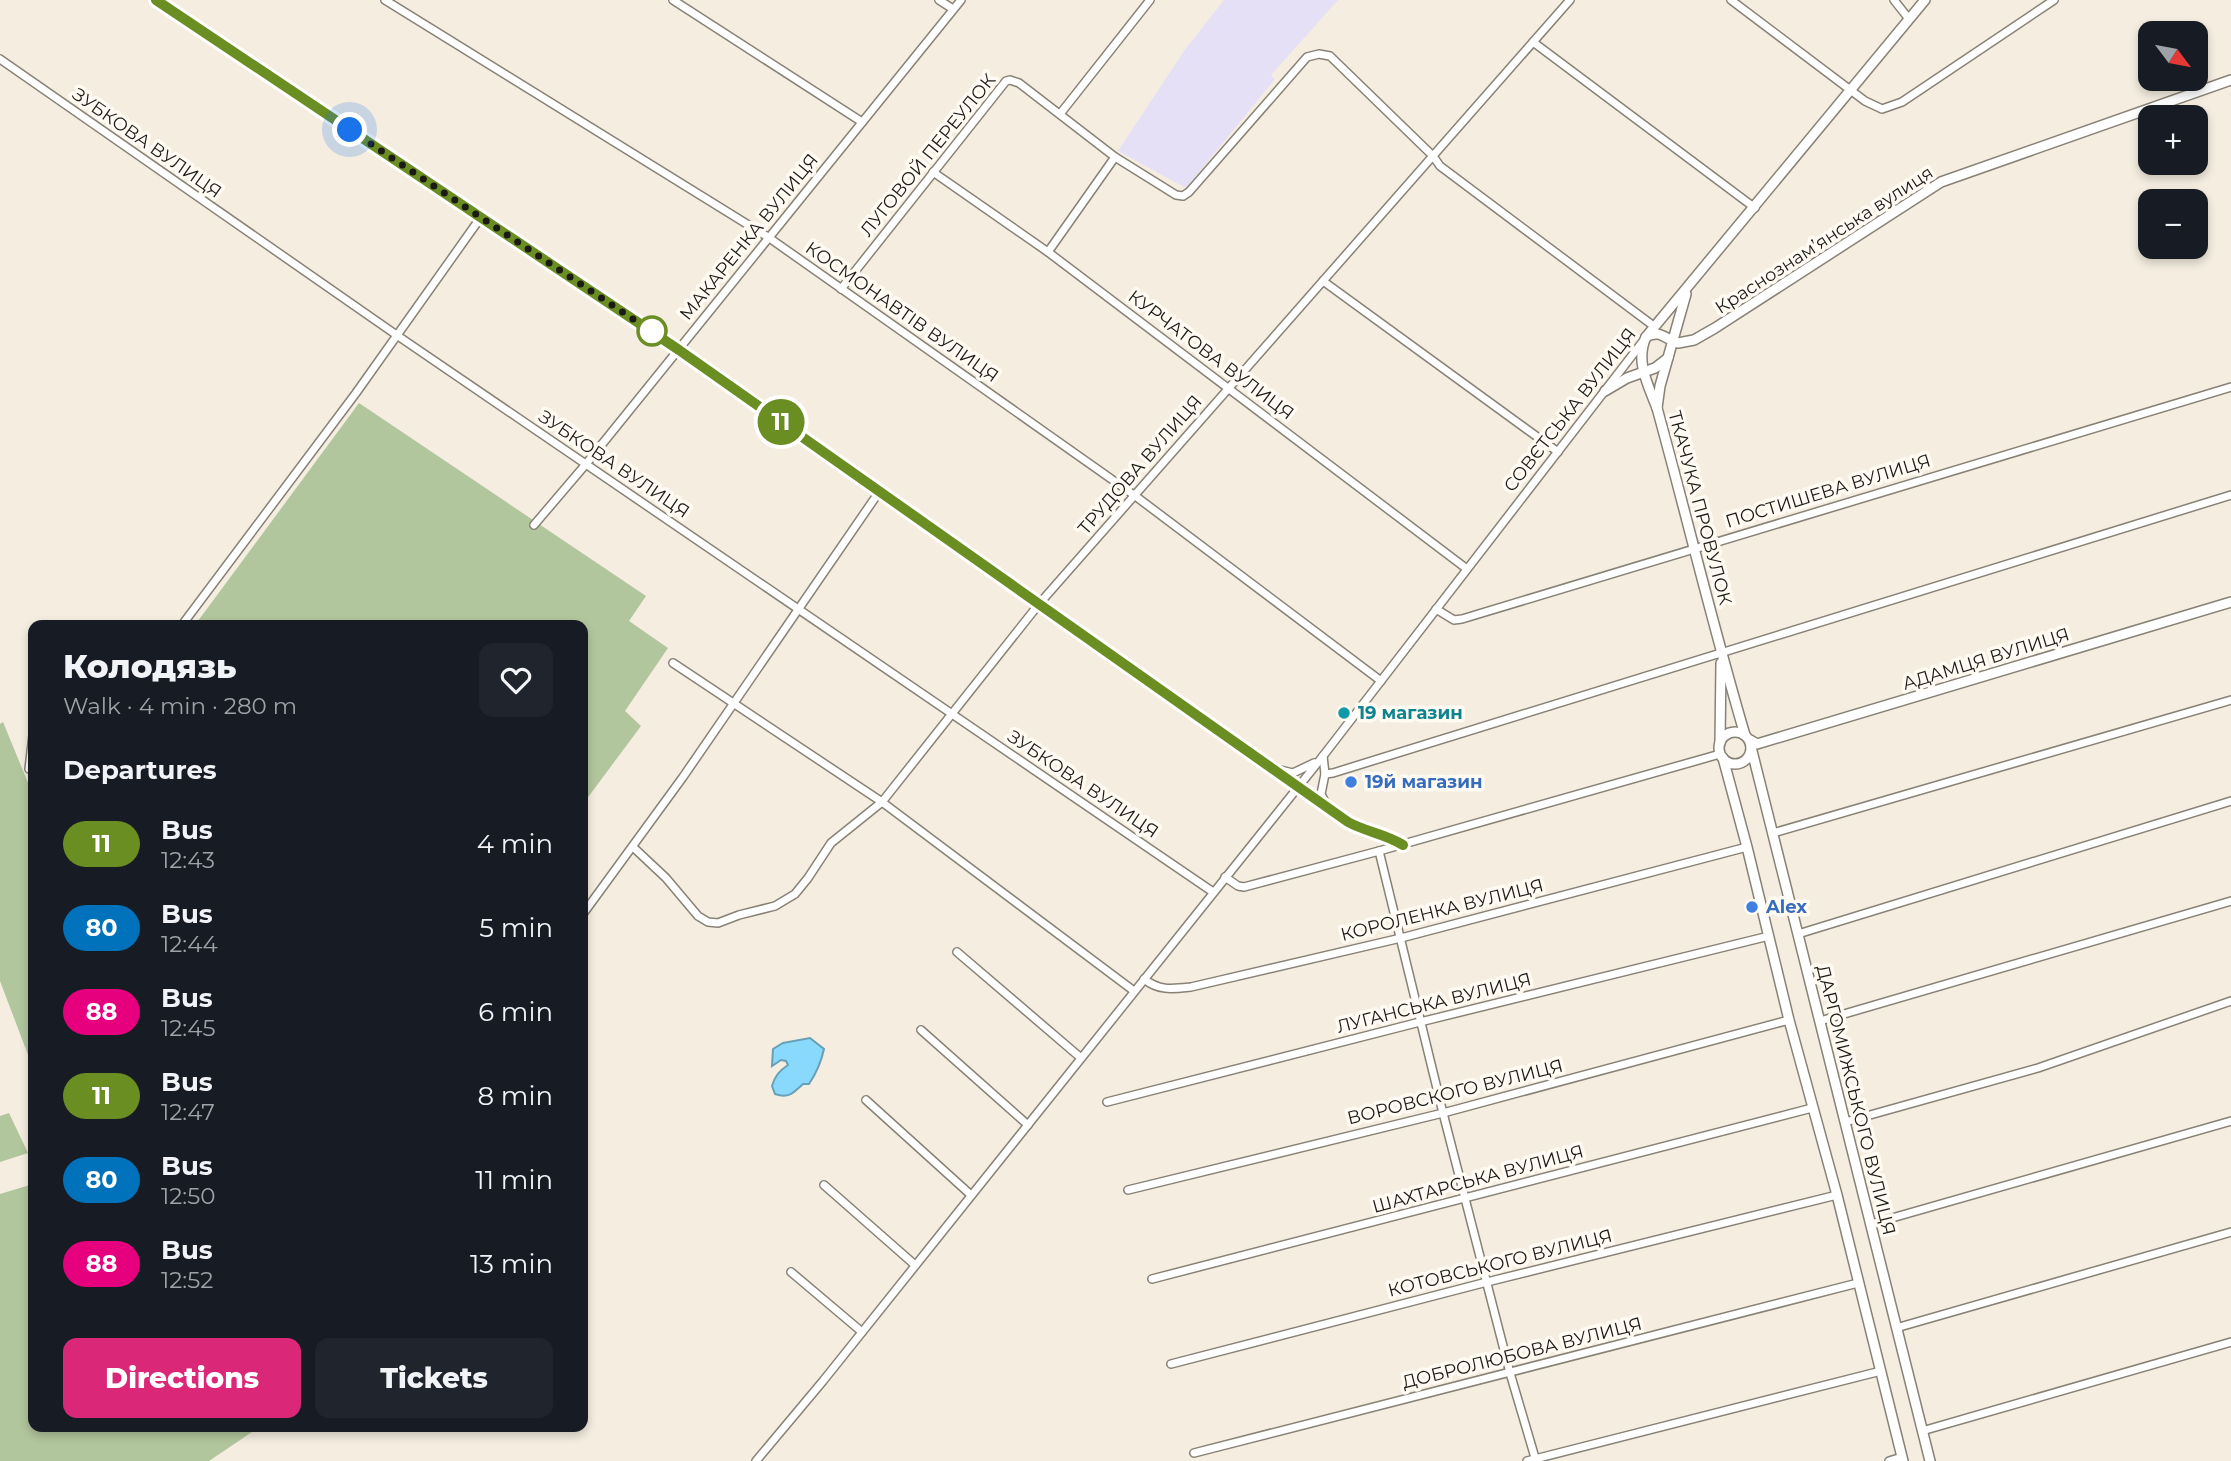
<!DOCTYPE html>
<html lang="en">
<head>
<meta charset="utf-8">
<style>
	:root { --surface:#171b24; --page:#20242c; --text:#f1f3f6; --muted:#9ea1a6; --accent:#db2777 }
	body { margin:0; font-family:Montserrat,sans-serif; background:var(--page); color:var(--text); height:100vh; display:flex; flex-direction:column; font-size:26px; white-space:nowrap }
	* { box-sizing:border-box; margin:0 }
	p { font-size:23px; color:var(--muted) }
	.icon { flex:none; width:38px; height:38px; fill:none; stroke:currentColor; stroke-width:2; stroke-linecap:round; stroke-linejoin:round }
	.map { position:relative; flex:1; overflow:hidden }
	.sheet { position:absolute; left:28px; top:620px; width:560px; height:812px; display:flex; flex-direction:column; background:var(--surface); border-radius:14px; box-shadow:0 4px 10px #0003 }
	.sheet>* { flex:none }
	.badge { padding:0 14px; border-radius:23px; font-size:24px; line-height:46px }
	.needle { width:46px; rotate:122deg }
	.buttons { position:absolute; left:2138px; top:21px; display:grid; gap:14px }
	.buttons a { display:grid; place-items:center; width:70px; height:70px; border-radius:14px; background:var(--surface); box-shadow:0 4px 10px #0003; font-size:35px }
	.you { position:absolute; width:35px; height:35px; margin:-18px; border:5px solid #fff; border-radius:50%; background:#1a73e8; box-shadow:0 0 0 10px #1a73e833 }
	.map>.badge { position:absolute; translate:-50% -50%; box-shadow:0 0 0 4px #fff }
	h2 { padding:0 35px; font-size:26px; line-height:63px }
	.round { display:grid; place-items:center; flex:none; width:74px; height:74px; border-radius:14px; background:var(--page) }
	.summary { display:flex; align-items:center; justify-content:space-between; height:119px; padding:0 35px }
	h1 { font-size:33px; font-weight:800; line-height:52px }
	.action { display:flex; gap:14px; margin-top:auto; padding:14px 35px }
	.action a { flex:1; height:80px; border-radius:14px; background:var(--accent); color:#fff; font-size:28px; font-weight:800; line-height:80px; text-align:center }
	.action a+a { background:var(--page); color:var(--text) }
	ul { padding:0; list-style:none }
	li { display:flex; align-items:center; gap:21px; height:84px; padding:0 35px }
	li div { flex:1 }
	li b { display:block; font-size:26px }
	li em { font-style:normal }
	li .badge { min-width:77px; font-weight:700; text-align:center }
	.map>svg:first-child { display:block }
	.industrial { fill:#e5e0f6 }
	.green { fill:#b2c69d }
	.water { fill:#89d9fc; stroke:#68a0b7; stroke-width:2 }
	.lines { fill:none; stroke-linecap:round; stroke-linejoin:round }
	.minor-casing { stroke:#888276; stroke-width:10 }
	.tertiary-casing { stroke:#888276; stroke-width:12 }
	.minor { stroke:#fff; stroke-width:7 }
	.tertiary { stroke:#fff; stroke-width:9 }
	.line-casing { stroke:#fff; stroke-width:16 }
	.line { stroke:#6b8e23; stroke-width:10 }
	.walk { stroke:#1c1a15; stroke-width:7; stroke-dasharray:0 12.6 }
	.stop-dot { fill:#fff; stroke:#6b8e23; stroke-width:3.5 }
	.culture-dot { fill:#0f9aa8; stroke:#fffbf3; stroke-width:2.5 }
	.shop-dot { fill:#3f7fe0; stroke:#fffbf3; stroke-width:2.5 }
	.labels { text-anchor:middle; stroke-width:7; stroke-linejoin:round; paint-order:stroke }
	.street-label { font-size:18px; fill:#1c1a15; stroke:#fffbf3 }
	.culture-label { font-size:18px; font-weight:bold; fill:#0d838f; stroke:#fffbf3; text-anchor:start }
	.shop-label { font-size:18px; font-weight:bold; fill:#366cbe; stroke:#fffbf3; text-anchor:start }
</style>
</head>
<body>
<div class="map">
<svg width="2231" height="1461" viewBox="0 0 2231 1461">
	<rect width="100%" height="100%" fill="#f4ede0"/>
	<path class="industrial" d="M1224 0H1338L1271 75 1275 79 1186 188 1118 151 1184 51Z"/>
	<g class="green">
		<path d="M359 403 646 596 629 621 668 648 625 711 641 726 583 804V625H195Z"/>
		<path d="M3 722 33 795V1068L0 981V724Z"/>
		<path d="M9 1113 28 1153 0 1162V1116Z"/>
		<path d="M33 1184V1426H261L209 1461H0V1194Z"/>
	</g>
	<path class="water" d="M810 1038 824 1049C821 1063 817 1072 809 1084H803C794 1092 790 1099 775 1094L772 1086C775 1076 779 1071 788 1065L786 1061 781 1060 772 1066 773 1049 783 1043Z"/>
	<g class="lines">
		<g class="minor-casing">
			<g id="minor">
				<path d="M156 0 679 350 1348 822C1366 832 1386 834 1403 845"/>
				<path d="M385 0 768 237 1134 495 1381 681"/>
				<path d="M673 0 862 122"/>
				<path d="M939 0 953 9"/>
				<path d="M1731 0 1865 101 1882 109 1902 102 2054 0"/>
				<path d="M1894 0 1909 19"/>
				<path d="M1533 42 1755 208"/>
				<path d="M0 59 398 336 1213 892"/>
				<path d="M1060 114 1150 0"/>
				<path d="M933 172 1048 252 1467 569"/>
				<path d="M1048 252 1115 157"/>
				<path d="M1323 281 1558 452"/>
				<path d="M841 289 1006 81 1010 80 1019 83 1115 157 1176 195 1183 196 1189 192 1307 57 1319 54 1330 56 1433 156 1440 166 1655 327"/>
				<path d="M534 525 586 464 961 0"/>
				<path d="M1436 609 1454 620 1462 619 2231 387"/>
				<path d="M182 625 356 393 481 217"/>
				<path d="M673 663 882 802 1134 991"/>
				<path d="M1323 756 1325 774 1333 773 2231 495"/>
				<path d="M29 769 33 735"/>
				<path d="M1276 769 1293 773 1314 763"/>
				<path d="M1325 774 1321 794 1327 806"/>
				<path d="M1773 833 2231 700"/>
				<path d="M633 847 666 878 698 916 708 922 718 923 739 915 775 906 795 894 808 878 831 843 882 802 1039 604 1570 0"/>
				<path d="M1379 851 1443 1113 1510 1373 1536 1461"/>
				<path d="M1225 877 1238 886 1244 887 1379 851 1720 754"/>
				<path d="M583 914 683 777 879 492"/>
				<path d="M1798 934 2231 801"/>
				<path d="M957 952 1081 1058"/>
				<path d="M1144 979C1159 991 1172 989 1191 987L1401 938 1747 847"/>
				<path d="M1820 1021 2231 901"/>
				<path d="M921 1030 1028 1125"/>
				<path d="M866 1100 971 1195"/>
				<path d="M1107 1102 1420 1022 1769 936"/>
				<path d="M1845 1122 2038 1068 2231 1001"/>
				<path d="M824 1185 915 1265"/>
				<path d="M1128 1190 1443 1113 1789 1020"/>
				<path d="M1871 1224 2231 1121"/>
				<path d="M791 1272 862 1332"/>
				<path d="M1152 1279 1812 1108"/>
				<path d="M1896 1328 2231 1232"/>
				<path d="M1171 1364 1487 1282 1837 1195"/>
				<path d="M1922 1431 2231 1342"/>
				<path d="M1194 1453 1858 1283"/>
				<path d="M756 1461 823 1381 1323 756 1644 340"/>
				<path d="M1527 1461 1881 1371"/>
				<path d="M1889 1461 1902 1457"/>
			</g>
		</g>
		<g class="tertiary-casing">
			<g id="tertiary">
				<path d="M1686 294 1660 386 1657 408C1687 517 1713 627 1745 735"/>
				<path d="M1646 337C1661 329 1664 339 1678 343L1694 340 1715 328 1941 182 2231 80"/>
				<path d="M1605 391 1627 378 1655 368 1668 358"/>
				<path d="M1657 408C1648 385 1635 361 1646 337L1925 0"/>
				<circle cx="1735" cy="748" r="16"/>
				<path d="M1750 740 1757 744 2231 602"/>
				<path d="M1720 743 1721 663"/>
				<path d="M1751 747 1930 1461"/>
				<path d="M1723 758 1747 847 1789 1020 1837 1195 1903 1461"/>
			</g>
		</g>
		<use href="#minor" class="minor"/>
		<use href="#tertiary" class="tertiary"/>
	</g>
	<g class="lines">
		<g class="line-casing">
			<path id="line" d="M156 0 679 350 1348 822C1366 832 1386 834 1403 845"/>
		</g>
		<use href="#line" class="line"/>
		<path class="walk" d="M350 130 657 335 652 331"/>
	</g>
	<circle class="stop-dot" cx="652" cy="331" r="14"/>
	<circle class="culture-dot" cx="1344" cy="713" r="7"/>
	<g class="shop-dot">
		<circle cx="1351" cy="782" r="7"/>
		<circle cx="1752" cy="907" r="7"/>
	</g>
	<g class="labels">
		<g class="street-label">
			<text transform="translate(147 143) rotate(35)" y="6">ЗУБКОВА ВУЛИЦЯ</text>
			<text transform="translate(928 155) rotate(-51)" y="6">ЛУГОВОЙ ПЕРЕУЛОК</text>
			<text transform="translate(749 237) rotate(-51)" y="6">МАКАРЕНКА ВУЛИЦЯ</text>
			<text transform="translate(1824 240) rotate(-33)" y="6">Краснознамʼянська вулиця</text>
			<text transform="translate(902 312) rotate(35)" y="6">КОСМОНАВТІВ ВУЛИЦЯ</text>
			<text transform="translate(1211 355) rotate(37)" y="6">КУРЧАТОВА ВУЛИЦЯ</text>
			<text transform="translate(1570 410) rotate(-52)" y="6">СОВЄТСЬКА ВУЛИЦЯ</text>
			<text transform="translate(614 464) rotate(34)" y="6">ЗУБКОВА ВУЛИЦЯ</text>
			<text transform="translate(1140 465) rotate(-49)" y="6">ТРУДОВА ВУЛИЦЯ</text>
			<text transform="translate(1828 491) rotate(-17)" y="6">ПОСТИШЕВА ВУЛИЦЯ</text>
			<text transform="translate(1700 508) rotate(75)" y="6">ТКАЧУКА ПРОВУЛОК</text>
			<text transform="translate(1986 659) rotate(-17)" y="6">АДАМЦЯ ВУЛИЦЯ</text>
			<text transform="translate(1083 784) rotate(34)" y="6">ЗУБКОВА ВУЛИЦЯ</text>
			<text transform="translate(1442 910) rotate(-14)" y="6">КОРОЛЕНКА ВУЛИЦЯ</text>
			<text transform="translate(1434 1003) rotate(-14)" y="6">ЛУГАНСЬКА ВУЛИЦЯ</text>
			<text transform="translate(1455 1092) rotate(-14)" y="6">ВОРОВСКОГО ВУЛИЦЯ</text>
			<text transform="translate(1856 1100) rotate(76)" y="6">ДАРГОМИЖСЬКОГО ВУЛИЦЯ</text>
			<text transform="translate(1478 1179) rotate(-15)" y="6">ШАХТАРСЬКА ВУЛИЦЯ</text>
			<text transform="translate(1500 1263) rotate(-14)" y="6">КОТОВСЬКОГО ВУЛИЦЯ</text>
			<text transform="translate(1522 1353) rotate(-14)" y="6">ДОБРОЛЮБОВА ВУЛИЦЯ</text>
		</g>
		<g class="culture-label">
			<text x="1358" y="719">19 магазин</text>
		</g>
		<g class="shop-label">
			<text x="1365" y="788">19й магазин</text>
			<text x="1766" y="913">Alex</text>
		</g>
	</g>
</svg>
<div class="buttons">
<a><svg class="needle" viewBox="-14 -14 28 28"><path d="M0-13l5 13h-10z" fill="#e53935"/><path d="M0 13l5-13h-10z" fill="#9ea1a6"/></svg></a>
<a>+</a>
<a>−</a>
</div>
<div class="you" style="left:350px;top:130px"></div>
<b class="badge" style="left:781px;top:422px;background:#6b8e23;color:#fff">11</b>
<section class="sheet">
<div class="summary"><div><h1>Колодязь</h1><p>Walk · 4 min · 280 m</p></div><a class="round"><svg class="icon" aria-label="heart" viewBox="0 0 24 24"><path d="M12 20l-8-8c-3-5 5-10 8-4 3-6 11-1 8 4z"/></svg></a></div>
<h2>Departures</h2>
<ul>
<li><span class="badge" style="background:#6b8e23;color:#fff">11</span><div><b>Bus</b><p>12:43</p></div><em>4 min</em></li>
<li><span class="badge" style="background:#0072bc;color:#fff">80</span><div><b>Bus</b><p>12:44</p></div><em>5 min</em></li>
<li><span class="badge" style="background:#e6007e;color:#fff">88</span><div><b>Bus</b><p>12:45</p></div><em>6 min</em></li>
<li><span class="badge" style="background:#6b8e23;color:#fff">11</span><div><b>Bus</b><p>12:47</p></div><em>8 min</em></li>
<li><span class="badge" style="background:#0072bc;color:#fff">80</span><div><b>Bus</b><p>12:50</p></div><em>11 min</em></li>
<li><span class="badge" style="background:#e6007e;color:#fff">88</span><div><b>Bus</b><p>12:52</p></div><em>13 min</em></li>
</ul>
<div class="action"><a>Directions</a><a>Tickets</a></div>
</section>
</div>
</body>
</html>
